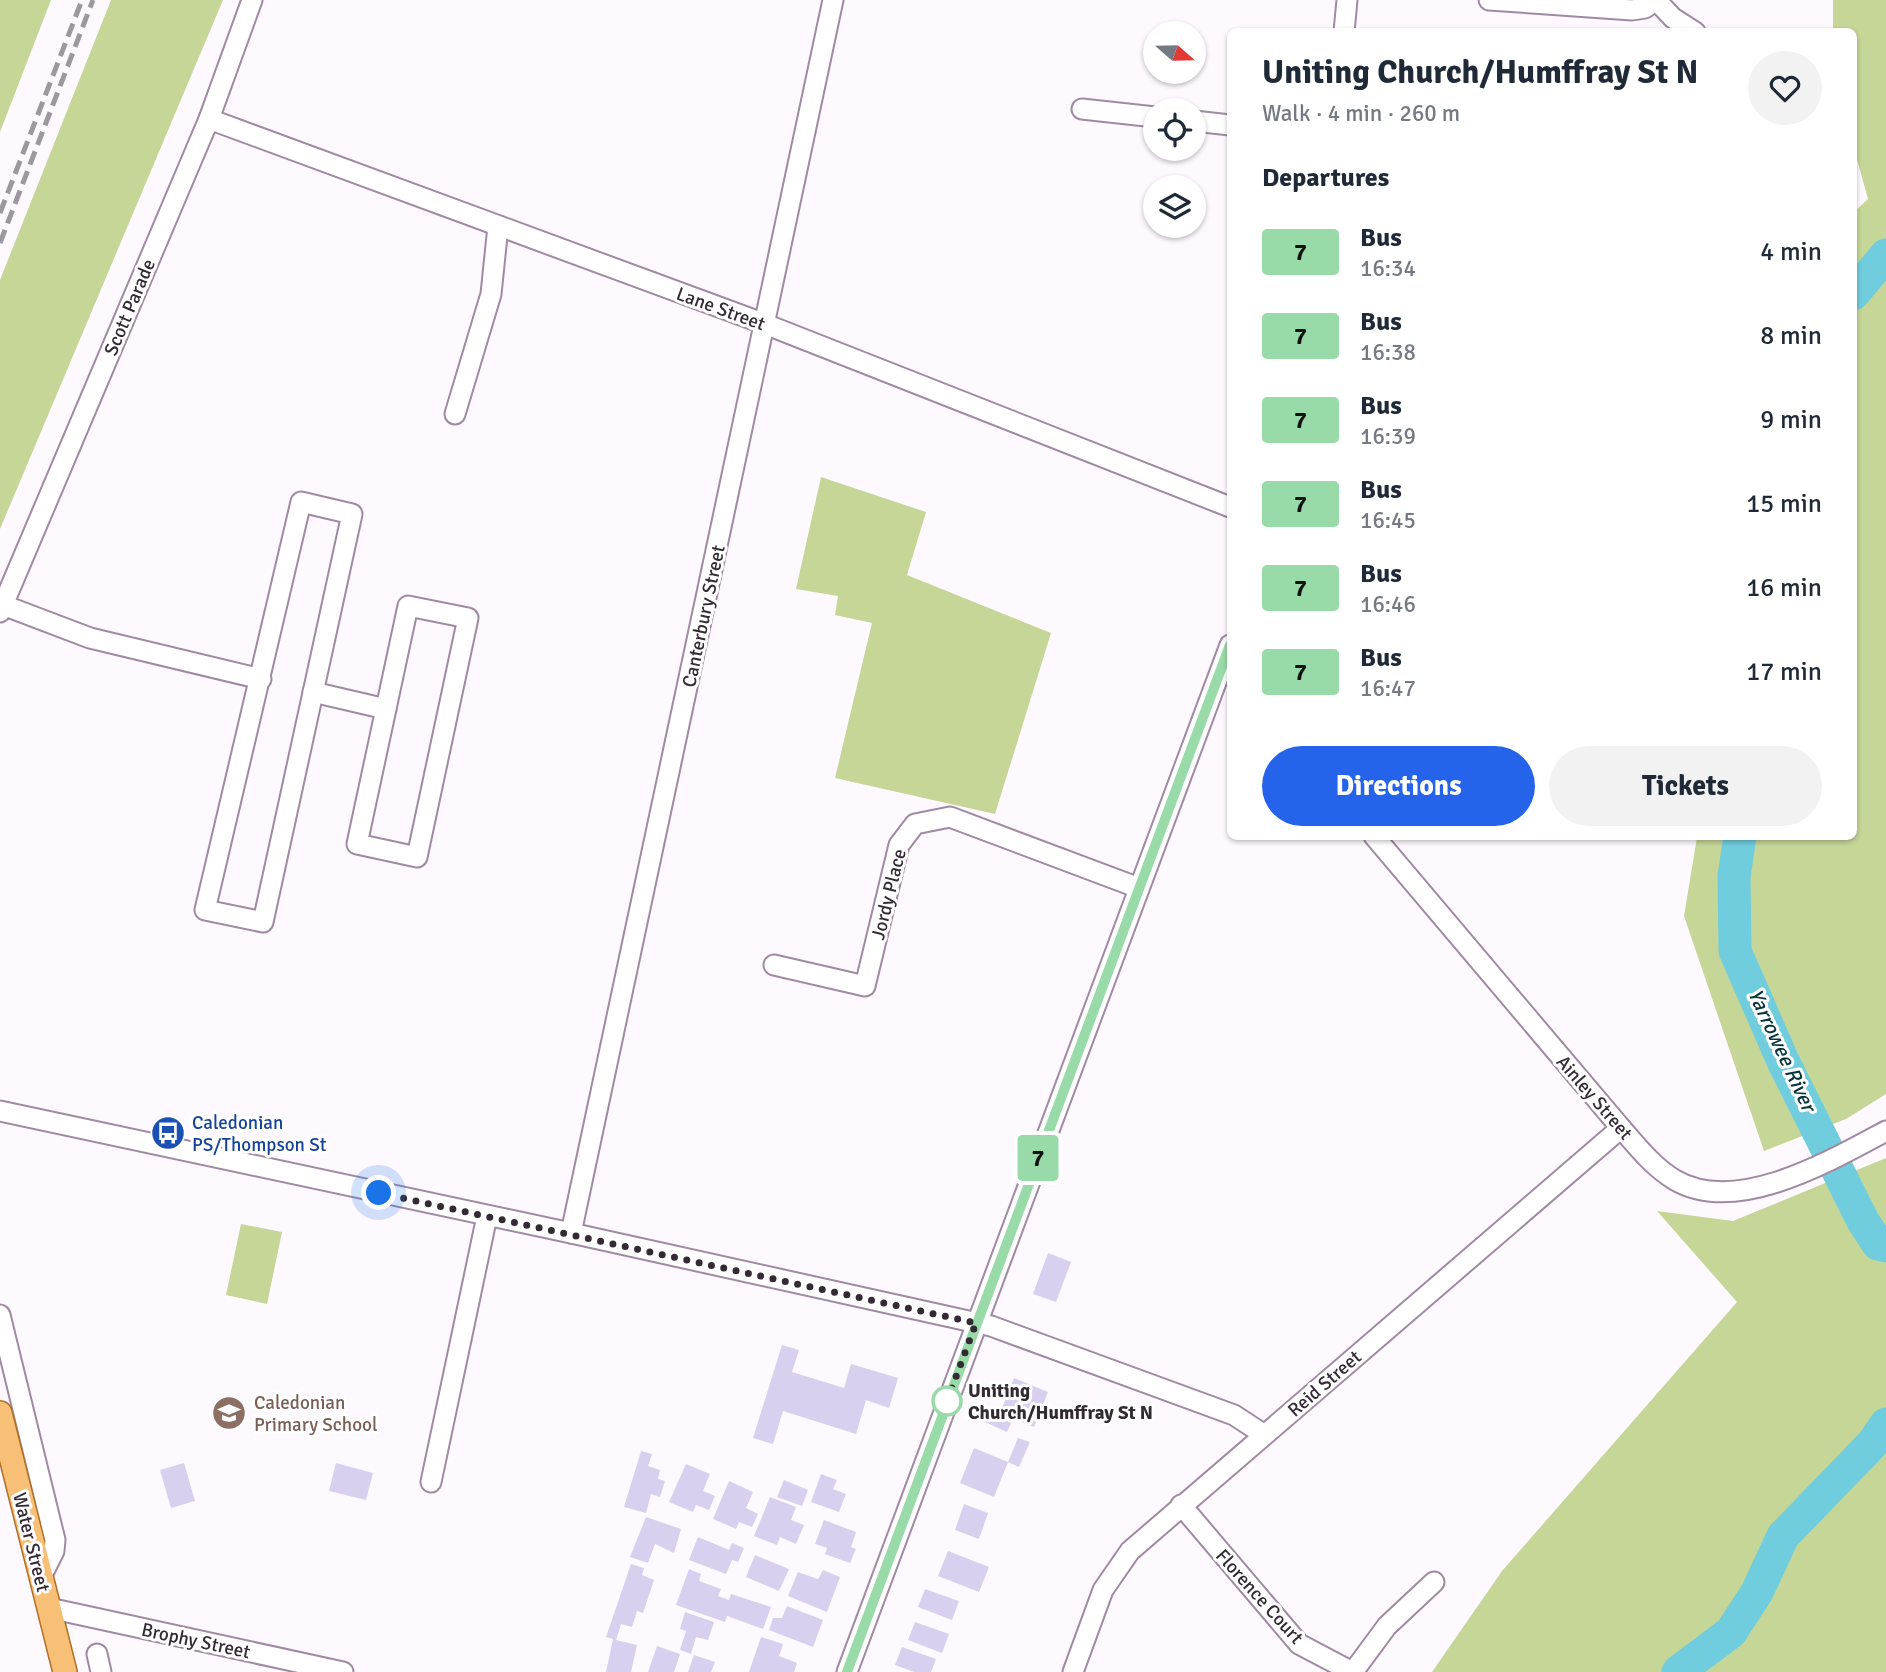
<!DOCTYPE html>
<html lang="en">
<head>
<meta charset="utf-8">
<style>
	:root { --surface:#fff; --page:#f2f2f3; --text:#1f2937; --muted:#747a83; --accent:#2563eb }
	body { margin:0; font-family:Signika,sans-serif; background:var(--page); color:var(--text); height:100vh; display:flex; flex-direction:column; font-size:26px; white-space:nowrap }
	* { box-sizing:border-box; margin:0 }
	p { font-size:23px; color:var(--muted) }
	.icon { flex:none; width:38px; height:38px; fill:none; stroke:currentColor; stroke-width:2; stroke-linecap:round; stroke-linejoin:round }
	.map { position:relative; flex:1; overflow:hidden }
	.details { position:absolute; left:1227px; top:28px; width:630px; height:812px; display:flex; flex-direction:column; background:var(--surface); border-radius:10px; box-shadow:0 2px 5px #0004 }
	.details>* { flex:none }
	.badge { padding:0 14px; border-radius:5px; font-size:24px; line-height:46px }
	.needle { width:46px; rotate:110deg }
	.controls { position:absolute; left:1143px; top:21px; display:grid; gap:14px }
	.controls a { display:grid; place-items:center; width:63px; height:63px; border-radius:50%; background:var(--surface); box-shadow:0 2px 5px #0004; font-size:35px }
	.you { position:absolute; width:35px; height:35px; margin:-18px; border:5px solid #fff; border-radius:50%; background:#1a73e8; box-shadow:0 0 0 10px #1a73e833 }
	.map>.badge { position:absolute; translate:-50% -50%; box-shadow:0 0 0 4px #fff }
	h2 { padding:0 35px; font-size:26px; line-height:63px }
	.round { display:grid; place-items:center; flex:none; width:74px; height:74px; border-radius:37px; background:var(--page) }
	.headline { display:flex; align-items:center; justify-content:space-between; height:119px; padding:0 35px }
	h1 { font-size:33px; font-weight:700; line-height:52px }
	.action { display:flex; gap:14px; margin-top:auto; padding:14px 35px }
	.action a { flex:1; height:80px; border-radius:42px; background:var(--accent); color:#fff; font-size:28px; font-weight:700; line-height:80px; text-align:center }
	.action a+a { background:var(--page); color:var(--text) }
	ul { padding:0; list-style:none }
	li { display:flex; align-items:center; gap:21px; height:84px; padding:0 35px }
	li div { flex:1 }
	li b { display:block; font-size:26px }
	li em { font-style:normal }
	li .badge { min-width:77px; font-weight:700; text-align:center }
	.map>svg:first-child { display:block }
	.green { fill:#c5d697 }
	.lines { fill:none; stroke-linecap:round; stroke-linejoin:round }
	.river { stroke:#70cddd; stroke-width:33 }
	.building { fill:#d9cfee }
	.minor-casing { stroke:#a08aa3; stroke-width:23 }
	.major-casing { stroke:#b07024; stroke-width:26 }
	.minor { stroke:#fff; stroke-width:19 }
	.major { stroke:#f8c077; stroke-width:23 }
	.rail { stroke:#9e979f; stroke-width:5; stroke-dasharray:14 7; stroke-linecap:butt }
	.line-casing { stroke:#fff; stroke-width:16 }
	.line { stroke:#99dba8; stroke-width:10 }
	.walk { stroke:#332a34; stroke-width:7; stroke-dasharray:0 12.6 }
	.stop-dot { fill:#fff; stroke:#99dba8; stroke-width:3.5 }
	.labels { text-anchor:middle; stroke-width:6; stroke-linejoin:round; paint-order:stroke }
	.street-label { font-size:19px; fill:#332a34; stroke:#fff }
	.transit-label { font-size:19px; fill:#164399; stroke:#fff; text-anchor:start }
	.stop-label { font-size:19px; font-weight:bold; fill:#332a34; stroke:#fff; text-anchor:start }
	.education-label { font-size:19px; fill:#785e54; stroke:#fff; text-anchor:start }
	.water-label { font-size:21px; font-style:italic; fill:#05343b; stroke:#fff }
</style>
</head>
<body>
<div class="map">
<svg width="1886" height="1672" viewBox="0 0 1886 1672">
	<rect width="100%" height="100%" fill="#fef9ff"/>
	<g class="green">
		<path d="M0 0H51L0 132Z"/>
		<path d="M111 0H223L0 529V280Z"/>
		<path d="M1833 0H1886V1094L1846 1119 1764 1151 1684 916 1697 837 1853 836V213L1868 199 1853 145V32L1833 31Z"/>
		<path d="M821 477 926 512 907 575 1051 633 995 814 835 778 872 623 835 615 838 596 796 589Z"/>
		<path d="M1886 1158V1672H1432L1502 1571 1737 1302 1657 1211 1733 1221Z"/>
		<path d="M241 1224 282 1232 267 1304 226 1295Z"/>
	</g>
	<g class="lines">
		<g class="river">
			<path d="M1853 294 1886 255"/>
			<path d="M1740 836 1734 876 1735 951 1783 1061 1863 1221 1878 1244 1886 1246"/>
			<path d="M1678 1672 1731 1632 1757 1592 1783 1536 1873 1443 1886 1424"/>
		</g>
	</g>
	<g class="building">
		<path d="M1048 1253 1071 1262 1056 1302 1033 1294Z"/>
		<path d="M782 1345 799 1350 792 1372 844 1388 851 1364 898 1378 889 1408 866 1400 856 1434 783 1411 773 1444 753 1438Z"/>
		<path d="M1014 1378 1048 1392 1034 1427 1000 1413Z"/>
		<path d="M980 1409 1011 1423 1007 1432 976 1418Z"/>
		<path d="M1018 1438 1030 1442 1019 1467 1008 1462Z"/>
		<path d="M974 1448 1008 1462 994 1497 960 1483Z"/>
		<path d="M641 1451 652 1454 648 1466 660 1470 658 1479 665 1481 660 1497 651 1494 646 1513 624 1507Z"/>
		<path d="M184 1463 195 1501 171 1508 160 1470Z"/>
		<path d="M336 1463 373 1473 366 1500 329 1491Z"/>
		<path d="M686 1464 710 1474 703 1491 715 1496 709 1510 696 1505 693 1512 669 1502Z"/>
		<path d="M821 1474 837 1480 833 1489 846 1494 839 1512 811 1502Z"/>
		<path d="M784 1480 808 1490 802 1506 777 1497Z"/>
		<path d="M729 1481 753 1492 746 1508 758 1514 752 1527 739 1522 736 1529 713 1519Z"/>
		<path d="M770 1497 796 1507 791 1520 804 1525 796 1544 780 1537 777 1545 754 1536Z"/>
		<path d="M964 1504 988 1513 979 1539 955 1530Z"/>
		<path d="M646 1517 681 1529 674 1553 655 1544 648 1563 630 1557Z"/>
		<path d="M824 1520 856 1532 851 1547 856 1549 850 1563 825 1554 827 1548 815 1544Z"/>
		<path d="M698 1537 729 1550 732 1543 744 1548 738 1562 732 1560 726 1574 689 1560Z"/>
		<path d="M948 1551 989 1567 979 1592 938 1576Z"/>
		<path d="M755 1555 789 1569 779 1591 746 1577Z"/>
		<path d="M631 1564 644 1568 642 1575 654 1580 643 1613 637 1611 632 1627 621 1624 616 1640 637 1645 631 1672H606L613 1639 606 1637Z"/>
		<path d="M689 1569 701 1574 699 1581 721 1589 718 1596 729 1600 731 1594 771 1607 763 1629 727 1616 725 1622 676 1605Z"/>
		<path d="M823 1570 840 1577 827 1612 788 1596 798 1572 818 1579Z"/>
		<path d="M925 1589 959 1601 952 1620 918 1607Z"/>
		<path d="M787 1606 823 1620 813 1647 769 1630 773 1618H782Z"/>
		<path d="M685 1612 714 1622 708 1640 696 1637 691 1654 680 1650 686 1631 680 1629Z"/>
		<path d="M915 1622 949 1634 942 1653 908 1640Z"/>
		<path d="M761 1637 783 1644 779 1656 797 1663 794 1672H749Z"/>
		<path d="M657 1646 680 1654 674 1672H648Z"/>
		<path d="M902 1647 936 1659 931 1672H914L895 1665Z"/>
		<path d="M694 1655 715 1662 711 1672H688Z"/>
	</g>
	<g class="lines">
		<g class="minor-casing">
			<g id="minor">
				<path d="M1489 0 1632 10 1645 8 1656 0"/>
				<path d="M1656 0 1673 18 1695 32"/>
				<path d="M1344 32 1347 0"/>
				<path d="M1082 109 1155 117"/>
				<path d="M209 119 765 324 1230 507"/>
				<path d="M1194 121 1230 125"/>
				<path d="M455 414 491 294 498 226"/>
				<path d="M301 502 352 514 263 922 205 910Z"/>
				<path d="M3 605 90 638 261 679"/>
				<path d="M408 606 468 618 417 857 357 844Z"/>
				<path d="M0 612 209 119 252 0"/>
				<path d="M313 692 386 709"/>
				<path d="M1374 836 1621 1128C1637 1146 1653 1167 1675 1180 1736 1216 1830 1161 1886 1131"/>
				<path d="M774 965 865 986 899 845 915 824 950 817 1139 888"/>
				<path d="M0 1111 571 1233 991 1326 1234 1415 1263 1434"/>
				<path d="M571 1233 833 0"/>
				<path d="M0 1315 55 1540 54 1551 41 1577"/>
				<path d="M431 1482 487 1216"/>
				<path d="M1181 1505 1299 1644 1352 1672"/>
				<path d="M49 1608 343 1672"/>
				<path d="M97 1654 101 1672"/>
				<path d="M847 1672 1230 645"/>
				<path d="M1073 1672 1103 1590 1130 1551 1621 1128"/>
				<path d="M1353 1672 1387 1626 1434 1582"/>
			</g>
		</g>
		<g class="major-casing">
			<path id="major" d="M0 1413 65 1672"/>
		</g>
		<use href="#minor" class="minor"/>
		<use href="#major" class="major"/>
		<g class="rail">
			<path d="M0 213 82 0"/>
			<path d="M0 243 93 0"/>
		</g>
	</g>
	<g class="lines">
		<g class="line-casing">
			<path id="line" d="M847 1672 1230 645"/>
		</g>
		<use href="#line" class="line"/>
		<path class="walk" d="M379 1193 976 1323 947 1401"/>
	</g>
	<defs>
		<g id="bus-disc" transform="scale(1.75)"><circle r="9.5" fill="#1a4fb4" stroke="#fff"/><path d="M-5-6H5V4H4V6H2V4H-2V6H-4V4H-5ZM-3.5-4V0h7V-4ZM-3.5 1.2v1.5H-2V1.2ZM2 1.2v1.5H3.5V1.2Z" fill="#fff"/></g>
		<g id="school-disc" transform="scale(1.75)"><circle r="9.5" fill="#8d6e63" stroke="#fff"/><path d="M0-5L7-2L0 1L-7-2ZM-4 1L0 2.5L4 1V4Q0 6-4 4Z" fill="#fff"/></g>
	</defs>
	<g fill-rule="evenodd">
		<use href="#bus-disc" x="168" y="1133"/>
		<use href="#school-disc" x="229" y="1413"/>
	</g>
	<circle class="stop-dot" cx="947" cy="1401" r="14"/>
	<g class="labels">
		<g class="street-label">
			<text transform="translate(129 307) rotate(-67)" y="7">Scott Parade</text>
			<text transform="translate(721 308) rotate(20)" y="7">Lane Street</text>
			<text transform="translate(703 616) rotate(-78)" y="7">Canterbury Street</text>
			<text transform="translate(888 894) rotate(-76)" y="7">Jordy Place</text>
			<text transform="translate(1595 1097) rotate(49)" y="7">Ainley Street</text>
			<text transform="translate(1324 1383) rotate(-41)" y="7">Reid Street</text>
			<text transform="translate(32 1542) rotate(76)" y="7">Water Street</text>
			<text transform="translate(1260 1596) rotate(48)" y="7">Florence Court</text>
			<text transform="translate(196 1640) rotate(12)" y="7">Brophy Street</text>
		</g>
		<g class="transit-label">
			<text x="192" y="1129">Caledonian<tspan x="192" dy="22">PS/Thompson St</tspan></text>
		</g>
		<g class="stop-label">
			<text x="968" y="1397">Uniting<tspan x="968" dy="22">Church/Humffray St N</tspan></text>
		</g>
		<g class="education-label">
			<text x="254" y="1409">Caledonian<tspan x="254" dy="22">Primary School</tspan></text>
		</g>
		<g class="water-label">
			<text transform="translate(1782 1050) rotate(65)" y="7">Yarrowee River</text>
		</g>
	</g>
</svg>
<div class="controls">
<a><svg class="needle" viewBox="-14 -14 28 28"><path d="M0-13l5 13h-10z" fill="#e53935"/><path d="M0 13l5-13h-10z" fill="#747a83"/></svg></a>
<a><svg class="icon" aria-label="locate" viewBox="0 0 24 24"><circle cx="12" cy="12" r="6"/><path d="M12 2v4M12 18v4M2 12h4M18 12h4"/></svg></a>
<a><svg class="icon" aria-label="layers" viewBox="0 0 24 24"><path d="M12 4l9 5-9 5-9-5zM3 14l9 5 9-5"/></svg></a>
</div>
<div class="you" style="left:379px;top:1193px"></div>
<b class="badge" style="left:1038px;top:1158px;background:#99dba8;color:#111">7</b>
<section class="details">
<div class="headline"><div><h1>Uniting Church/Humffray St N</h1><p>Walk · 4 min · 260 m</p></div><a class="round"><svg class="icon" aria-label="heart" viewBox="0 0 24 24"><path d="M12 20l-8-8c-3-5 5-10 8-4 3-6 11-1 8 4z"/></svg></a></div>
<h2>Departures</h2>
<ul>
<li><span class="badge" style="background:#99dba8;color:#111">7</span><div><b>Bus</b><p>16:34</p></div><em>4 min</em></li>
<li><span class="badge" style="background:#99dba8;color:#111">7</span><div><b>Bus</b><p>16:38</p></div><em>8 min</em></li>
<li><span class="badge" style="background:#99dba8;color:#111">7</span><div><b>Bus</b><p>16:39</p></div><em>9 min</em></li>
<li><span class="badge" style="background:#99dba8;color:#111">7</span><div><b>Bus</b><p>16:45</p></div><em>15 min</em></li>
<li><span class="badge" style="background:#99dba8;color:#111">7</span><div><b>Bus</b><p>16:46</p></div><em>16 min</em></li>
<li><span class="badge" style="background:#99dba8;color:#111">7</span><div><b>Bus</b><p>16:47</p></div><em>17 min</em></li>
</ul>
<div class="action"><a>Directions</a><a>Tickets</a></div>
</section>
</div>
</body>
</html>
